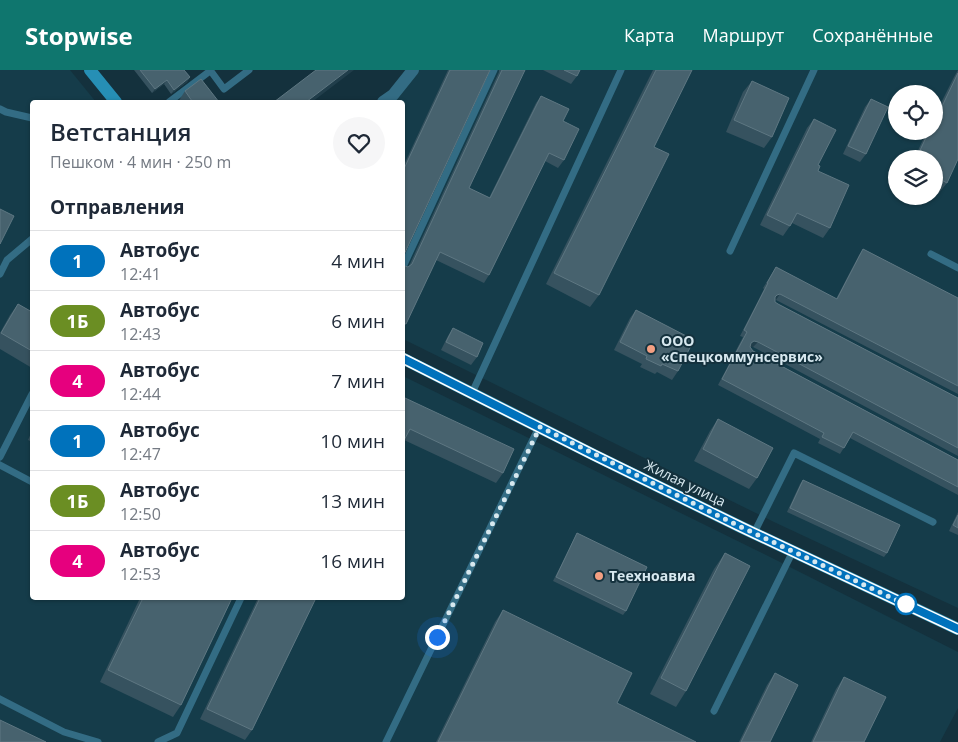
<!DOCTYPE html>
<html lang="ru">
<head>
<meta charset="utf-8">
<style>
	:root { --surface:#fff; --page:#f6f6f7; --text:#1f2937; --muted:#747a83; --line:#e0e1e3; --accent:#0f766e }
	body { margin:0; font-family:"Open Sans",sans-serif; background:var(--page); color:var(--text); height:100vh; display:flex; flex-direction:column; font-size:19px; white-space:nowrap }
	* { box-sizing:border-box; margin:0 }
	p { font-size:16px; color:var(--muted) }
	.icon { flex:none; width:28px; height:28px; fill:none; stroke:currentColor; stroke-width:2; stroke-linecap:round; stroke-linejoin:round }
	.map { position:relative; flex:1; overflow:hidden }
	.sheet { position:absolute; left:30px; top:30px; width:375px; height:500px; display:flex; flex-direction:column; background:var(--surface); border-radius:5px; box-shadow:0 1px 4px #0004 }
	.sheet>* { flex:none }
	.badge { padding:0 10px; border-radius:16px; font-size:18px; line-height:32px }
	.fabs { position:absolute; left:888px; top:15px; display:grid; gap:10px }
	.fabs a { display:grid; place-items:center; width:55px; height:55px; border-radius:50%; background:var(--surface); box-shadow:0 1px 4px #0004; font-size:25px }
	.you { position:absolute; width:25px; height:25px; margin:-12px; border:4px solid #fff; border-radius:50%; background:#1a73e8; box-shadow:0 0 0 8px #1a73e833 }
	.map>.badge { position:absolute; translate:-50% -50%; box-shadow:0 0 0 2px #fff }
	h2 { padding:0 20px; font-size:19px; line-height:45px }
	.round { display:grid; place-items:center; flex:none; width:52px; height:52px; border-radius:26px; background:var(--page) }
	.head { display:flex; align-items:center; justify-content:space-between; height:85px; padding:0 20px }
	h1 { font-size:24px; font-weight:600; line-height:38px }
	ul { padding:0; list-style:none }
	li { display:flex; align-items:center; gap:15px; height:60px; padding:0 20px; border-top:1px solid var(--line) }
	li div { flex:1 }
	li b { display:block; font-size:19px }
	li em { font-style:normal }
	li .badge { min-width:55px; font-weight:700; text-align:center }
	header { display:flex; align-items:center; gap:30px; box-sizing:border-box; height:70px; padding:0 25px; background:var(--accent); color:#fff }
	header strong { font-size:24px }
	nav { display:flex; gap:28px; margin-inline-start:auto; font-size:18px }
	.map>svg:first-child { display:block }
	.built { fill:#153c4a; fill-rule:evenodd }
	.lines { fill:none; stroke-linecap:round; stroke-linejoin:round }
	.lane { stroke:#336c84; stroke-width:7 }
	.street { stroke:#336c84; stroke-width:12 }
	.secondary { stroke:#268fb5; stroke-width:12 }
	.wall { fill:#36525f }
	.shaded-wall { fill:#213e4b }
	.building { fill:#47626e; stroke:#5e7782 }
	.line-casing { stroke:#fff; stroke-width:11 }
	.line { stroke:#0072bc; stroke-width:8 }
	.walk { stroke:#d7e8ef; stroke-width:5; stroke-dasharray:0 9 }
	.poi-dot { fill:#f39f82; stroke:#14313d; stroke-width:2 }
	.stop-dot { fill:#fff; stroke:#0072bc; stroke-width:2.5 }
	.labels { text-anchor:middle; stroke-width:4; stroke-linejoin:round; paint-order:stroke }
	.poi-label { font-size:14px; font-weight:bold; fill:#d7e8ef; stroke:#14313d; text-anchor:start }
	.street-label { font-size:14px; fill:#d7e8ef; stroke:#14313d }
</style>
</head>
<body>
<header>
<strong>Stopwise</strong>
<nav><a>Карта</a><a>Маршрут</a><a>Сохранённые</a></nav>
</header>
<div class="map">
<svg width="958" height="672" viewBox="0 0 958 672">
	<rect width="100%" height="100%" fill="#14313d"/>
	<g class="built">
		<path d="M0 0H70L96 32H32V528H402L403 306 776 490 958 582V638L940 672H0Z"/>
		<path d="M405 0H958V538L774 452 403 269 402 32H390ZM896 24H934V61H896ZM896 89H934V126H896Z"/>
	</g>
	<g class="lines">
		<g class="lane">
			<path d="M210 0 224 19 249 0"/>
			<path d="M169 32 210 1"/>
			<path d="M0 39 6 42 32 48"/>
			<path d="M730 181 814 0"/>
			<path d="M931 184 958 198"/>
			<path d="M402 199 494 0"/>
			<path d="M0 204 7 190 32 169"/>
			<path d="M472 323 621 0"/>
			<path d="M0 387 32 324"/>
			<path d="M0 395 32 412"/>
			<path d="M754 463 794 383 933 452"/>
			<path d="M0 629 64 662 98 672"/>
			<path d="M714 641 793 481"/>
			<path d="M158 672 177 663 241 528"/>
			<path d="M386 672 539 357"/>
		</g>
		<path class="street" d="M383 32 393 25 413 0"/>
		<g class="secondary">
			<path d="M90 0 116 32"/>
			<path d="M402 288 594 385 741 457 958 559"/>
		</g>
	</g>
	<g class="wall">
		<path d="M134 0H184L190 7 187 12 171 24 164 14 152 23Z"/>
		<path d="M448 0H490L402 189V99Z"/>
		<path d="M499 0H525L469 118 489 128 536 33 541 26 563 51 564 90 558 98 545 91 489 205 484 213 436 190 406 254 402 259V193L405 196 408 197 409 196 499 2Z"/>
		<path d="M543 0H580L577 6 571 14Z"/>
		<path d="M653 0H692L654 77 599 225 590 237 546 214Z"/>
		<path d="M958 0V89L947 113 938 124 934 122V89H914L927 61H934V47L954 7Z"/>
		<path d="M752 11 772 67 764 78 726 62 743 22Z"/>
		<path d="M185 21 219 32H178Z"/>
		<path d="M871 29 866 84 860 92 843 84 865 37Z"/>
		<path d="M814 49 818 95V101L830 158 823 168 792 153 783 166 760 155 807 58Z"/>
		<path d="M863 179 958 228V324L776 230H775V232L778 234 958 328V386L753 277H750L753 281 958 390V425L850 368 840 384 818 373 820 369 718 315 743 267 740 266 764 219 763 218 776 197 836 229 859 185Z"/>
		<path d="M18 234 32 242V298L0 279V263L10 245Z"/>
		<path d="M636 240 678 301 672 310 657 302 655 304 640 297 642 294 614 280 630 248Z"/>
		<path d="M453 258 477 287 471 295 441 280 448 266Z"/>
		<path d="M405 328 503 403 496 413 404 370 402 374V331Z"/>
		<path d="M718 349 757 408 749 419 694 391 710 361Z"/>
		<path d="M32 361V372L28 370Z"/>
		<path d="M803 410 887 483 884 487 787 442 800 414Z"/>
		<path d="M958 442V465L949 461Z"/>
		<path d="M577 463 626 541 623 545 553 511Z"/>
		<path d="M725 483 686 621 676 637 650 624 714 499Z"/>
		<path d="M140 528H232L181 635 173 647 100 612Z"/>
		<path d="M258 528H316L252 660 245 670 200 649Z"/>
		<path d="M503 540 617 633 696 672H436L495 552Z"/>
		<path d="M775 603 770 672H739L767 615Z"/>
		<path d="M844 607 864 672H811L836 619Z"/>
	</g>
	<g class="shaded-wall">
		<path d="M348 0H354L312 32H306Z"/>
		<path d="M190 7 187 12 171 24 174 20Z"/>
		<path d="M167 10 164 14 152 23 155 19Z"/>
		<path d="M780 224 776 230 773 231 777 225Z"/>
		<path d="M754 271 758 272 753 277H750L747 279 751 273Z"/>
	</g>
	<g class="building">
		<path d="M140 0H184L190 7 174 20 167 10 155 19Z"/>
		<path d="M316 0H348L306 32H274Z"/>
		<path d="M450 0H490L402 189V103Z"/>
		<path d="M502 0H525L469 118 490 128 541 26 569 39 563 51 579 59 564 90 549 83 489 205 440 182 406 254 402 252V193L405 196 408 197 412 194Z"/>
		<path d="M564 0H580L577 6Z"/>
		<path d="M656 0H692L654 77 669 84 599 225 554 203Z"/>
		<path d="M958 3V89L947 113 934 106V89H916L929 61H934V53Z"/>
		<path d="M201 9 219 32H190L192 31 185 21Z"/>
		<path d="M752 11 789 28 772 67 734 50Z"/>
		<path d="M871 29 888 37 866 84 848 76Z"/>
		<path d="M814 49 836 60 818 95 820 96 818 101 849 115 830 158 797 143 790 156 767 145Z"/>
		<path d="M0 139 14 146 0 174Z"/>
		<path d="M863 179 958 228V316L780 224 777 225 775 227V232L778 234 958 328V378L758 272 754 271 751 273 750 277 753 281 958 390V417L853 362 844 378 822 367 824 363 722 309 747 262 744 260 768 213H767L776 197 837 229Z"/>
		<path d="M18 234 32 242V281L1 263Z"/>
		<path d="M636 240 694 270 678 301 662 294 661 296 646 289 647 286 620 272Z"/>
		<path d="M453 258 483 273 477 287 446 272Z"/>
		<path d="M405 328 514 379 503 403 410 359 402 374V333Z"/>
		<path d="M718 349 773 378 757 408 703 379Z"/>
		<path d="M803 410 900 455 887 483 790 438Z"/>
		<path d="M958 445V458L953 455Z"/>
		<path d="M577 463 647 497 626 541 556 507Z"/>
		<path d="M725 483 750 496 686 621 661 608Z"/>
		<path d="M143 528H232L181 635 108 600Z"/>
		<path d="M260 528H316L252 660 207 639Z"/>
		<path d="M503 540 632 603 617 633 696 672H438Z"/>
		<path d="M775 603 798 615 770 672H741Z"/>
		<path d="M844 607 886 627 864 672H813Z"/>
		<path d="M0 650 46 672H0Z"/>
	</g>
	<g class="lines">
		<g class="line-casing">
			<path id="line" d="M402 288 594 385 741 457 958 559"/>
		</g>
		<use href="#line" class="line"/>
		<path class="walk" d="M437 567 540 357 741 457 907 535 906 534"/>
	</g>
	<g class="poi-dot">
		<circle cx="651" cy="279" r="5"/>
		<circle cx="599" cy="506" r="5"/>
	</g>
	<circle class="stop-dot" cx="906" cy="534" r="10"/>
	<g class="labels">
		<g class="poi-label">
			<text x="661" y="276">ООО<tspan x="661" dy="16">«Спецкоммунсервис»</tspan></text>
			<text x="609" y="511">Теехноавиа</text>
		</g>
		<g class="street-label">
			<text transform="translate(685 413) rotate(26)" y="5">Жилая улица</text>
		</g>
	</g>
</svg>
<div class="fabs">
<a><svg class="icon" aria-label="locate" viewBox="0 0 24 24"><circle cx="12" cy="12" r="6"/><path d="M12 2v4M12 18v4M2 12h4M18 12h4"/></svg></a>
<a><svg class="icon" aria-label="layers" viewBox="0 0 24 24"><path d="M12 4l9 5-9 5-9-5zM3 14l9 5 9-5"/></svg></a>
</div>
<div class="you" style="left:437px;top:567px"></div>
<section class="sheet">
<div class="head"><div><h1>Ветстанция</h1><p>Пешком · 4 мин · 250 m</p></div><a class="round"><svg class="icon" aria-label="heart" viewBox="0 0 24 24"><path d="M12 20l-8-8c-3-5 5-10 8-4 3-6 11-1 8 4z"/></svg></a></div>
<h2>Отправления</h2>
<ul>
<li><span class="badge" style="background:#0072bc;color:#fff">1</span><div><b>Автобус</b><p>12:41</p></div><em>4 мин</em></li>
<li><span class="badge" style="background:#6b8e23;color:#fff">1Б</span><div><b>Автобус</b><p>12:43</p></div><em>6 мин</em></li>
<li><span class="badge" style="background:#e6007e;color:#fff">4</span><div><b>Автобус</b><p>12:44</p></div><em>7 мин</em></li>
<li><span class="badge" style="background:#0072bc;color:#fff">1</span><div><b>Автобус</b><p>12:47</p></div><em>10 мин</em></li>
<li><span class="badge" style="background:#6b8e23;color:#fff">1Б</span><div><b>Автобус</b><p>12:50</p></div><em>13 мин</em></li>
<li><span class="badge" style="background:#e6007e;color:#fff">4</span><div><b>Автобус</b><p>12:53</p></div><em>16 мин</em></li>
</ul>
</section>
</div>
</body>
</html>
